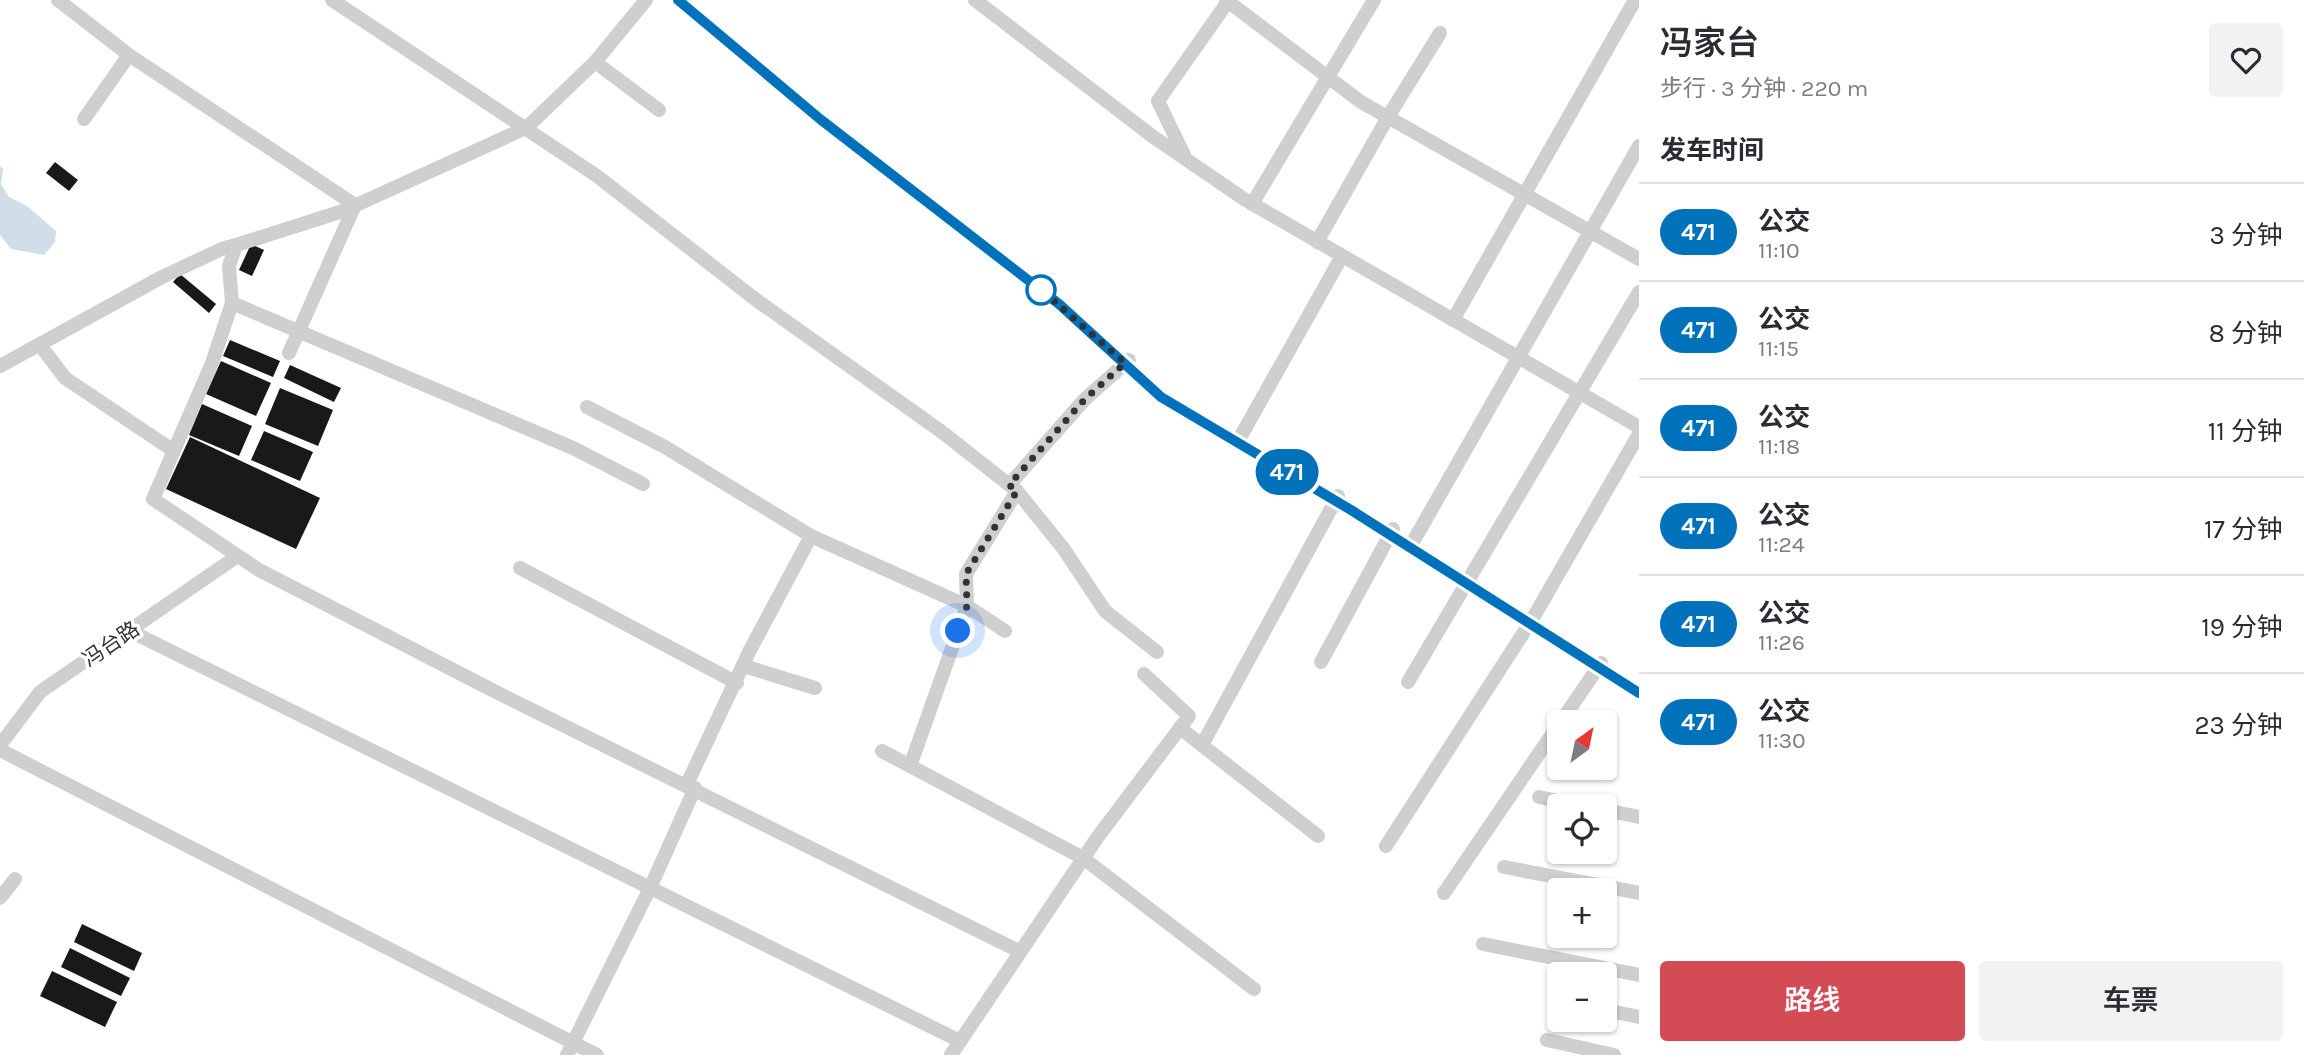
<!DOCTYPE html>
<html lang="zh">
<head>
<meta charset="utf-8">
<style>
	:root { --surface:#fff; --page:#f2f2f3; --text:#2b2b33; --muted:#7c7c81; --line:#e1e1e2; --accent:#d34b54 }
	body { margin:0; font-family:Karla,"Noto Sans SC",sans-serif; background:var(--page); color:var(--text); height:100vh; display:flex; flex-direction:column; font-size:26px; white-space:nowrap }
	* { box-sizing:border-box; margin:0 }
	p { font-size:23px; color:var(--muted) }
	.icon { flex:none; width:38px; height:38px; fill:none; stroke:currentColor; stroke-width:2; stroke-linecap:round; stroke-linejoin:round }
	.map { position:relative; flex:1; overflow:hidden }
	.drawer { display:flex; flex-direction:column; background:var(--surface); width:665px }
	.drawer>* { flex:none }
	.badge { padding:0 14px; border-radius:23px; font-size:24px; line-height:46px }
	.needle { width:46px; rotate:33deg }
	.tools { position:absolute; left:1547px; top:710px; display:grid; gap:14px }
	.tools a { display:grid; place-items:center; width:70px; height:70px; border-radius:7px; background:var(--surface); box-shadow:0 2px 5px #0004; font-size:35px }
	.you { position:absolute; width:35px; height:35px; margin:-18px; border:5px solid #fff; border-radius:50%; background:#1a73e8; box-shadow:0 0 0 10px #1a73e833 }
	.map>.badge { position:absolute; translate:-50% -50%; box-shadow:0 0 0 4px #fff }
	h2 { padding:0 21px; font-size:26px; line-height:63px }
	.round { display:grid; place-items:center; flex:none; width:74px; height:74px; border-radius:7px; background:var(--page) }
	.overview { display:flex; align-items:center; justify-content:space-between; height:119px; padding:0 21px }
	h1 { font-size:33px; font-weight:600; line-height:52px }
	.primary-button { display:flex; gap:14px; margin-top:auto; padding:14px 21px }
	.primary-button a { flex:1; height:80px; border-radius:7px; background:var(--accent); color:#fff; font-size:28px; font-weight:600; line-height:80px; text-align:center }
	.primary-button a+a { background:var(--page); color:var(--text) }
	ul { padding:0; list-style:none }
	li { display:flex; align-items:center; gap:21px; height:98px; padding:0 21px; border-top:2px solid var(--line) }
	li div { flex:1 }
	li b { display:block; font-size:26px }
	li em { font-style:normal }
	li .badge { min-width:77px; font-weight:700; text-align:center }
	main { display:flex; flex:1; min-height:0 }
	.map>svg:first-child { display:block }
	.water { fill:#cfdee8 }
	.building { fill:#191919 }
	.lines { fill:none; stroke-linecap:round; stroke-linejoin:round }
	.minor { stroke:#cfcfcf; stroke-width:14 }
	.line-casing { stroke:#fff; stroke-width:16 }
	.line { stroke:#0072bc; stroke-width:10 }
	.walk { stroke:#323232; stroke-width:7; stroke-dasharray:0 12.6 }
	.stop-dot { fill:#fff; stroke:#0072bc; stroke-width:3.5 }
	.labels { text-anchor:middle; stroke-width:7; stroke-linejoin:round; paint-order:stroke }
	.street-label { font-size:21px; fill:#323232; stroke:#fff }
</style>
</head>
<body>
<main>
<div class="map">
<svg width="1639" height="1055" viewBox="0 0 1639 1055">
	<rect width="100%" height="100%" fill="#fff"/>
	<path class="water" d="M0 166 3 169 1 184 9 197 27 206 56 231 55 242 44 255 11 249 0 235Z"/>
	<g class="building">
		<path d="M55 162 78 180 69 191 46 173Z"/>
		<path d="M251 244 264 250 252 276 239 270Z"/>
		<path d="M180 274 216 304 209 313 173 282Z"/>
		<path d="M230 340 280 361 273 377 223 356Z"/>
		<path d="M221 361 271 383 256 416 206 394Z"/>
		<path d="M290 365 341 388 334 402 284 378Z"/>
		<path d="M280 388 333 410 318 446 265 424Z"/>
		<path d="M202 404 252 426 239 456 189 435Z"/>
		<path d="M264 431 313 452 300 481 251 460Z"/>
		<path d="M190 437 320 498 296 549 166 489Z"/>
		<path d="M82 924 142 953 134 971 74 942Z"/>
		<path d="M70 948 130 978 121 996 61 967Z"/>
		<path d="M52 971 117 1002 105 1027 40 996Z"/>
	</g>
	<g class="lines">
		<g class="minor">
			<path d="M58 0 129 55 355 205 289 353"/>
			<path d="M332 0 597 176 755 299 942 432 1017 491 1063 548 1105 611 1157 652"/>
			<path d="M646 0 595 62 526 128 343 211 236 245 229 266 232 303 212 363 153 499 259 570 498 693 1019 951"/>
			<path d="M678 0 854 146 1059 304 1161 397 1351 510 1639 693"/>
			<path d="M975 0 1152 136 1244 199 1639 427"/>
			<path d="M1226 0 1361 102 1639 259"/>
			<path d="M595 62 659 110"/>
			<path d="M84 119 129 55"/>
			<path d="M1184 155 1158 101 1229 0"/>
			<path d="M1252 204 1374 0"/>
			<path d="M1317 242 1388 117 1440 33"/>
			<path d="M232 303 573 448 643 484"/>
			<path d="M1453 320 1635 0"/>
			<path d="M40 345 65 378 174 451"/>
			<path d="M0 366 162 277 224 248 236 245"/>
			<path d="M587 407 665 447 811 536 967 606 1005 631"/>
			<path d="M1237 443 1342 256"/>
			<path d="M1009 485 1085 399 1129 360"/>
			<path d="M1410 547 1639 146"/>
			<path d="M520 568 737 683"/>
			<path d="M130 631 960 1041"/>
			<path d="M1321 662 1393 529"/>
			<path d="M744 666 815 688"/>
			<path d="M1408 682 1639 292"/>
			<path d="M1560 723 1601 663"/>
			<path d="M1180 728 1318 836"/>
			<path d="M0 745 40 692 236 557"/>
			<path d="M1202 745 1338 496"/>
			<path d="M0 750 597 1055"/>
			<path d="M882 751 1083 858 1254 989"/>
			<path d="M910 766 967 606 966 574 1017 491"/>
			<path d="M687 784 750 650 811 536"/>
			<path d="M1539 797 1587 807"/>
			<path d="M1605 810 1639 817"/>
			<path d="M1386 846 1533 618 1639 434"/>
			<path d="M1504 867 1639 893"/>
			<path d="M1444 893 1559 724"/>
			<path d="M0 898 15 879"/>
			<path d="M1483 944 1639 975"/>
			<path d="M1554 1000 1559 1001"/>
			<path d="M1605 1010 1639 1017"/>
			<path d="M1547 1040 1614 1055"/>
			<path d="M567 1055 650 888 695 788"/>
			<path d="M951 1055 1097 838 1189 716 1144 674"/>
		</g>
	</g>
	<g class="lines">
		<g class="line-casing">
			<path id="line" d="M678 0 820 119 1059 304 1161 397 1351 510 1639 693"/>
		</g>
		<use href="#line" class="line"/>
		<path class="walk" d="M958 631 967 606 966 574 1017 491 1009 485 1085 399 1125 363 1039 288 1041 290"/>
	</g>
	<circle class="stop-dot" cx="1041" cy="290" r="14"/>
	<g class="labels">
		<g class="street-label">
			<text transform="translate(111 644) rotate(-34)" y="7">冯台路</text>
		</g>
	</g>
</svg>
<div class="tools">
<a><svg class="needle" viewBox="-14 -14 28 28"><path d="M0-13l5 13h-10z" fill="#e53935"/><path d="M0 13l5-13h-10z" fill="#7c7c81"/></svg></a>
<a><svg class="icon" aria-label="locate" viewBox="0 0 24 24"><circle cx="12" cy="12" r="6"/><path d="M12 2v4M12 18v4M2 12h4M18 12h4"/></svg></a>
<a>+</a>
<a>−</a>
</div>
<div class="you" style="left:958px;top:631px"></div>
<b class="badge" style="left:1287px;top:472px;background:#0072bc;color:#fff">471</b>
</div>
<section class="drawer">
<div class="overview"><div><h1>冯家台</h1><p>步行 · 3 分钟 · 220 m</p></div><a class="round"><svg class="icon" aria-label="heart" viewBox="0 0 24 24"><path d="M12 20l-8-8c-3-5 5-10 8-4 3-6 11-1 8 4z"/></svg></a></div>
<h2>发车时间</h2>
<ul>
<li><span class="badge" style="background:#0072bc;color:#fff">471</span><div><b>公交</b><p>11:10</p></div><em>3 分钟</em></li>
<li><span class="badge" style="background:#0072bc;color:#fff">471</span><div><b>公交</b><p>11:15</p></div><em>8 分钟</em></li>
<li><span class="badge" style="background:#0072bc;color:#fff">471</span><div><b>公交</b><p>11:18</p></div><em>11 分钟</em></li>
<li><span class="badge" style="background:#0072bc;color:#fff">471</span><div><b>公交</b><p>11:24</p></div><em>17 分钟</em></li>
<li><span class="badge" style="background:#0072bc;color:#fff">471</span><div><b>公交</b><p>11:26</p></div><em>19 分钟</em></li>
<li><span class="badge" style="background:#0072bc;color:#fff">471</span><div><b>公交</b><p>11:30</p></div><em>23 分钟</em></li>
</ul>
<div class="primary-button"><a>路线</a><a>车票</a></div>
</section>
</main>
</body>
</html>
